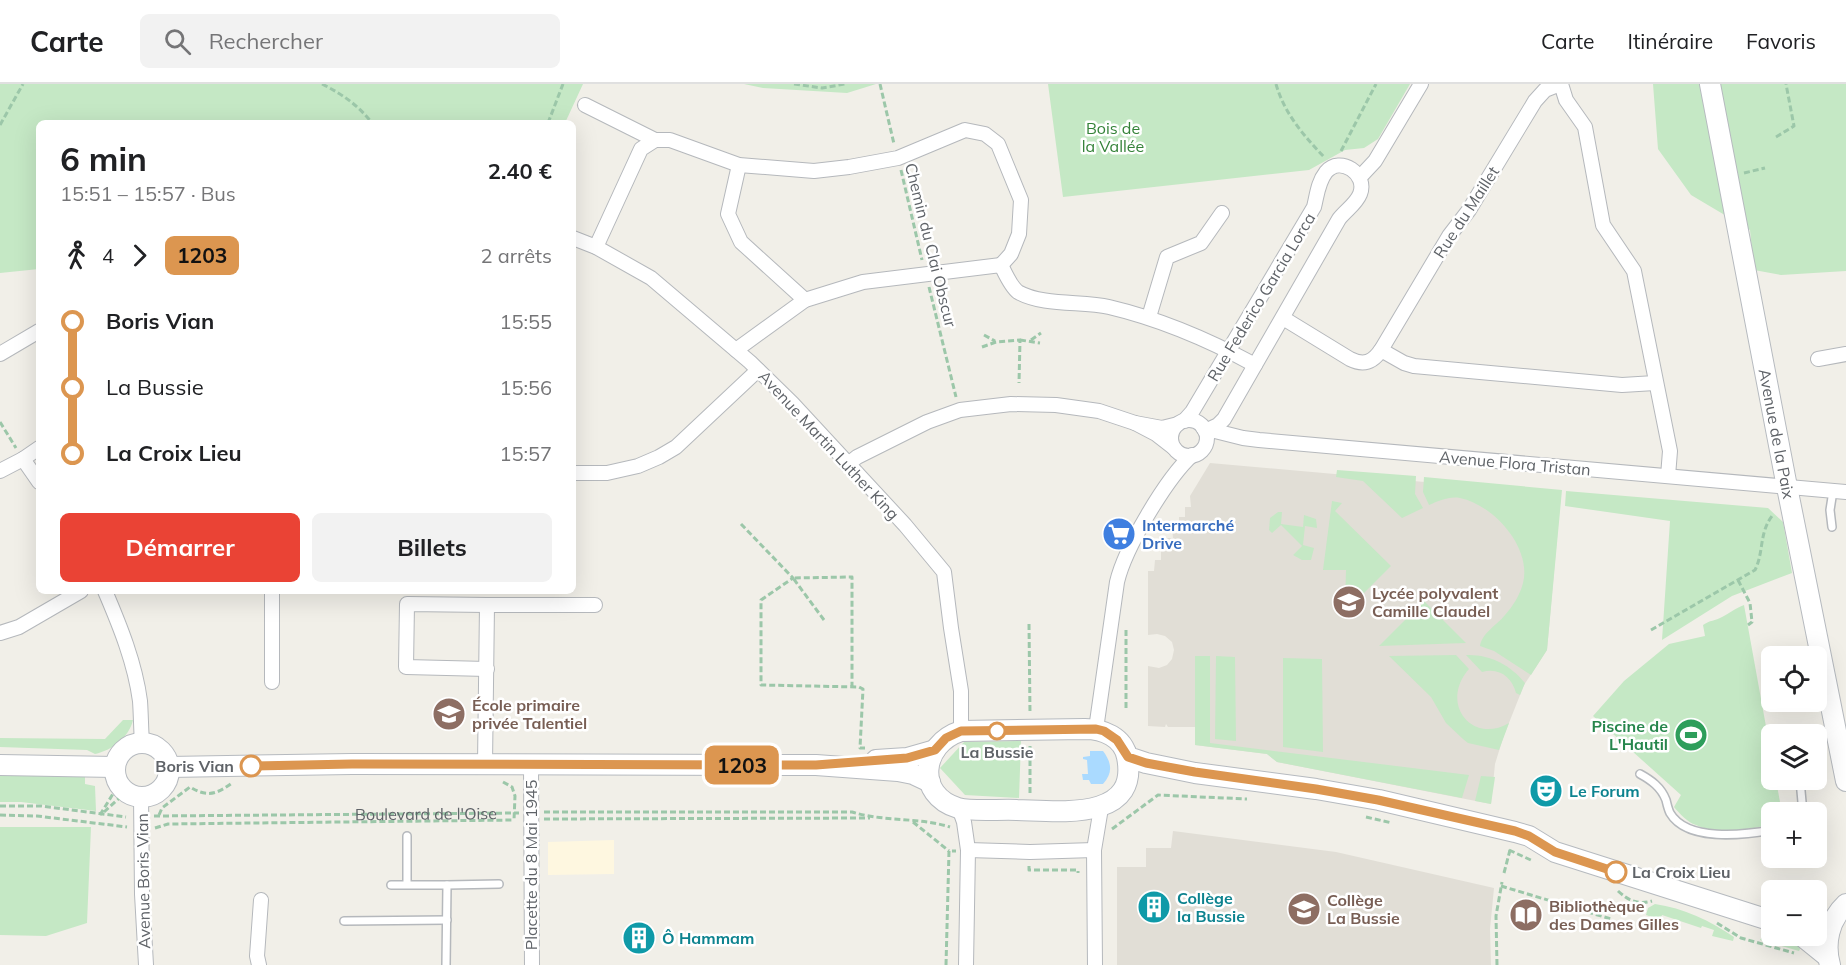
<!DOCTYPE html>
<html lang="fr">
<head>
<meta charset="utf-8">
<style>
	:root { --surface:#fff; --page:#f2f2f2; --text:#202124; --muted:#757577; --line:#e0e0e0; --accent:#ea4335 }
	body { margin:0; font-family:Mulish,sans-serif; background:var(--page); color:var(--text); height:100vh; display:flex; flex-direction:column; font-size:22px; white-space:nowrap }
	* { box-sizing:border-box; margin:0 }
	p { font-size:20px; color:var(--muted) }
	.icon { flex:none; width:33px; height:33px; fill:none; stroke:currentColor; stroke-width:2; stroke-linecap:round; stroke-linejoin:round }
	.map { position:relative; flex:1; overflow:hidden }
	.drawer { position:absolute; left:36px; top:36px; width:540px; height:474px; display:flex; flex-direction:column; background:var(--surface); border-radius:9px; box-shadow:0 6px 24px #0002 }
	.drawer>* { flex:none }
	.badge { padding:0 12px; border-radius:9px; font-size:21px; line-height:39px }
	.buttons { position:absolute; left:1761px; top:562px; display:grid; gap:12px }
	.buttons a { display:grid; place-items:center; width:66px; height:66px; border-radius:9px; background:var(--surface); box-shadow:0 6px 24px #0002; font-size:30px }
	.map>.badge { position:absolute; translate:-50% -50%; box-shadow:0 0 0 3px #fff }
	.legs { display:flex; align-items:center; gap:9px; height:66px; padding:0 24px; font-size:20px }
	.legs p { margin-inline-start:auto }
	.headline { display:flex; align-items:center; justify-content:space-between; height:102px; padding:0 24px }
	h1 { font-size:33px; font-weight:700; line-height:45px }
	.primary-button { display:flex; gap:12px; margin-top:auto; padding:12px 24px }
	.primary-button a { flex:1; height:69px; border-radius:9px; background:var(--accent); color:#fff; font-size:24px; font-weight:700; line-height:69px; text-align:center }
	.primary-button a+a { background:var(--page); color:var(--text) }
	ul { padding:0 24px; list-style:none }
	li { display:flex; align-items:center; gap:21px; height:66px; font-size:22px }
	li i { display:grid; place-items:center; width:9px; height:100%; margin:0 8px; background:currentColor }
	li i::after { content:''; width:15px; height:15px; margin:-8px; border:4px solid; border-radius:50%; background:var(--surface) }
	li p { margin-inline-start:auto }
	li:first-child i { background:linear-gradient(#0000 50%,currentColor 0) }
	li:last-child i { background:linear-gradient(currentColor 50%,#0000 0) }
	header { display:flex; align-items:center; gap:36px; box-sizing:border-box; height:84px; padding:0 30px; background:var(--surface); border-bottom:2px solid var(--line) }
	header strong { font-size:28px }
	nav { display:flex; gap:33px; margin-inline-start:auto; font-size:21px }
	.search { width:420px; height:54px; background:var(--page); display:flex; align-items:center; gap:15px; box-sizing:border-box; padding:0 21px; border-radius:9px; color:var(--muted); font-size:22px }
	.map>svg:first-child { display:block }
	.commercial { fill:#fef7e0 }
	.education { fill:#e1ded6 }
	.green { fill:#c5e8c5 }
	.water { fill:#aadaff }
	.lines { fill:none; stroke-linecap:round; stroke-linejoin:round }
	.lane-casing { stroke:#b5b8bc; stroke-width:10 }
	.street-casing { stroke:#b5b8bc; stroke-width:16 }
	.secondary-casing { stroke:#b6babf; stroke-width:22 }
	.path { stroke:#9cc7a9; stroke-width:3; stroke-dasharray:6 3; stroke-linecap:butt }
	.lane { stroke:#fff; stroke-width:7 }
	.street { stroke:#fff; stroke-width:14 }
	.secondary { stroke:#fff; stroke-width:20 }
	.line-1-casing { stroke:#fff; stroke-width:14 }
	.line-1 { stroke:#dc9650; stroke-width:9 }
	.stop-1-dot { fill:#fff; stroke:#dc9650; stroke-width:3 }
	.labels { text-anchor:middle; stroke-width:5; stroke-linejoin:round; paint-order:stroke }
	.park-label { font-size:16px; fill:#348238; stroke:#fff }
	.street-label { font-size:16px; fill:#5f6368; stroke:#fff }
	.shop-label { font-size:16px; font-weight:bold; fill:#366cbe; stroke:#fff; text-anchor:start }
	.education-label { font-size:16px; font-weight:bold; fill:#785e54; stroke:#fff; text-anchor:start }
	.leisure-label { font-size:16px; font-weight:bold; fill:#27864d; stroke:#fff; text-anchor:end }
	.stop-label { font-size:16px; font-weight:bold; fill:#5f6368; stroke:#fff }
	.culture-label { font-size:16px; font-weight:bold; fill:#0d838f; stroke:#fff; text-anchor:start }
</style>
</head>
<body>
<header>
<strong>Carte</strong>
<div class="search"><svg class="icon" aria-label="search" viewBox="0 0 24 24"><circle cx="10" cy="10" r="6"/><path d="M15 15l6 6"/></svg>Rechercher</div>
<nav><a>Carte</a><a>Itinéraire</a><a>Favoris</a></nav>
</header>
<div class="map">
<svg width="1846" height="881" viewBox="0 0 1846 881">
	<rect width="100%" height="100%" fill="#f1efe8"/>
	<path class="commercial" d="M614 756V790L548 791V758Z"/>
	<g class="education">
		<path d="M1210 379 1561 410 1547 566 1524 601 1503 654 1495 680 1491 720 1277 678 1267 670 1195 661V643H1168L1166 640 1165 643 1148 642V582L1159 584 1167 581 1172 575 1174 566 1172 558 1165 552 1157 550 1148 551V487H1154L1155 476H1161V466L1167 465V454H1173L1172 444H1179V433H1185V423H1191L1190 412Z"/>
		<path d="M1173 747 1336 768 1494 804 1490 845 1491 881H1117V783H1146V764H1171Z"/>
	</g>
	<g class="green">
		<path d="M0 0H583L565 39H39V185L0 189Z"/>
		<path d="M744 0H876L847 9 763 4Z"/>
		<path d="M1048 0H1410L1378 55 1364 64 1345 66 1309 86 1063 113Z"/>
		<path d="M1653 0H1846V187L1781 191 1754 186 1750 146 1691 111 1658 65Z"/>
		<path d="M1337 386 1416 392 1415 410 1423 424 1402 434 1363 397 1336 393Z"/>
		<path d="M1424 393 1562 406 1547 566 1531 591 1494 567 1480 562C1482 549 1497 541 1505 531 1513 522 1520 511 1523 499 1532 464 1494 421 1460 414 1449 412 1439 417 1429 421L1423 408Z"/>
		<path d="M1566 407 1768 424 1783 438 1792 489 1732 512 1662 556 1670 437 1565 422Z"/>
		<path d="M1332 417 1342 419 1335 427 1391 482 1349 524 1345 520 1346 486H1323Z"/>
		<path d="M1278 428H1282L1281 440 1303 443 1304 431 1316 435 1317 444 1305 442 1303 461 1314 464 1311 476H1302L1293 471 1302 462 1281 441 1272 449 1269 446 1270 434Z"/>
		<path d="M1424 517 1466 559 1379 562Z"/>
		<path d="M1744 521 1771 670 1772 696H1776L1782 729H1772L1771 740C1749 746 1718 751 1696 741 1687 738 1680 730 1674 723L1681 711 1593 632 1624 597 1669 560 1705 552 1703 541C1710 536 1715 537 1722 533 1730 529 1734 525 1744 521Z"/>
		<path d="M1456 571 1469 585C1439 619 1472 661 1509 639L1499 666 1468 659 1463 655 1446 639 1431 613 1389 572Z"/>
		<path d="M1466 571C1489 570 1511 581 1525 599L1520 611 1516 609C1512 593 1499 583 1482 588Z"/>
		<path d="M1195 572H1210V659L1469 691 1462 714 1277 678 1267 670 1195 661Z"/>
		<path d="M1216 572 1235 573 1236 657 1215 655Z"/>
		<path d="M1283 574 1322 575 1323 668 1283 663Z"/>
		<path d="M123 636H133C129 653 113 666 95 670L87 666 0 663V654L105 655Z"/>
		<path d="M1021 657 1019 714 965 711 940 684 964 658Z"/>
		<path d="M0 690 85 691V700L95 702 96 727 21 718H0Z"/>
		<path d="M1481 692 1495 693 1491 720 1475 717Z"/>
		<path d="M0 743H91L87 839 46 852 0 851Z"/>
		<path d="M1655 820C1683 824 1711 837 1734 853L1733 857 1712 852 1714 846 1702 842 1701 844 1662 831 1660 836 1646 831 1648 824Z"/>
		<path d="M1771 846 1772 852H1793L1803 859 1799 867 1760 856 1766 847Z"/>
	</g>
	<path class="water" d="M1090 667H1103C1112 679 1113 689 1103 700H1091L1089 696H1083L1082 690H1088L1087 676 1083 675V673L1090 672Z"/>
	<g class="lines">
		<g class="lane-casing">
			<g id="lane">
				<path d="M1832 443 1830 426 1833 407"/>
				<path d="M1640 690C1651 696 1661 703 1666 716 1667 720 1668 725 1670 729 1687 758 1744 751 1772 746"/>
				<path d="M1799 729 1802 718 1800 696"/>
				<path d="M407 752V800"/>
				<path d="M391 801H447L446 881"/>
				<path d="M447 801 499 800"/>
				<path d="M344 837 447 836"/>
			</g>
		</g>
		<g class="street-casing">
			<g id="street">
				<path d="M1561 0 1566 16 1585 43 1603 141 1634 187 1670 367 1668 392"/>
				<path d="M585 21 655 56"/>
				<path d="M739 81 728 130 741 158 805 216"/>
				<path d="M1360 93 1375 77 1421 0"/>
				<path d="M573 154 596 163 651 194 750 278 792 319 905 441 944 488 951 544 961 607V647"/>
				<path d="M596 163 641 65 655 56H670L739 81 814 87 849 83 898 74 965 46 985 50 998 60 1021 116 1019 150 1011 170 1001 181"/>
				<path d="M1149 233 1167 173 1201 159 1222 129"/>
				<path d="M1283 234 1350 275C1364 282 1373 278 1381 266L1449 152 1469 126 1535 17 1545 6 1560 0"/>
				<path d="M736 266 805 216 863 198 1001 181C1005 189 1011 203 1018 208 1043 222 1082 217 1109 223 1160 235 1209 256 1255 281"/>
				<path d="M1381 266 1404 279 1414 282 1622 301 1655 299"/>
				<path d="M0 270 39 247"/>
				<path d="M1818 275 1846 270"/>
				<circle cx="1189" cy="354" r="18"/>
				<path d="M1184 337 1192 328 1314 123C1317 111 1318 98 1326 88 1340 71 1368 90 1360 110 1356 120 1346 126 1339 135L1224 335 1218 341 1205 347"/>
				<path d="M1203 344 1243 354 1259 356 1846 408"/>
				<path d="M1174 364 1156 350 1135 339 1162 344 1178 340"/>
				<path d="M23 375 39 398"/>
				<path d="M847 381 857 373 927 338 960 326 1011 320 1056 321 1099 327 1135 339"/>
				<path d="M0 387 23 375 39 364"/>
				<path d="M573 389H607L638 382 659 373 676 363 758 286"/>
				<path d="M105 507C120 542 135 579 140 617 141 631 141 645 142 659"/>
				<path d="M0 549 19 543 81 507"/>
				<path d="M487 585 406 583 407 520 487 521"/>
				<path d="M272 598V507"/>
				<path d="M1096 645 1117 498C1125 464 1166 395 1192 371"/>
				<path d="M485 680 487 521H595"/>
				<path d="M531 680 532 881"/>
				<path d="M141 713 142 810 146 881"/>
				<path d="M959 724 964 738 968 766 966 881"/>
				<path d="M968 766 1030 768 1094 766"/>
				<path d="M259 881 257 872 261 816"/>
				<path d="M1095 881 1094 766 1101 724"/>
			</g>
		</g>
		<g class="secondary-casing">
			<g id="secondary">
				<path id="s2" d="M1710 0 1787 403 1846 697"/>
				<path d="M1085 645C1103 645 1123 653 1127 673 1140 738 1058 727 1017 726 1001 725 972 728 958 724 915 711 921 660 961 647Z"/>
				<circle cx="142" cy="686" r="27"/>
				<path d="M1127 670 1128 673 1146 679 1195 689 1316 705 1379 716 1515 748 1529 752 1555 768 1772 837"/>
				<path d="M876 676 907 674 935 666"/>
				<path d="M0 681 115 683"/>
				<path d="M169 683 352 680 816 681 898 687 913 690 930 698"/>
				<path d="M1802 852 1828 873"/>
				<path d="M1830 881C1824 859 1829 836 1846 820"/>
			</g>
		</g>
		<g class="path">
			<path d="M322 0C342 10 358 21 372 39"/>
			<path d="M794 0 822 4 845 0"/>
			<path d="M880 0 894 60"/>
			<path d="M1276 0C1284 29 1304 52 1324 73"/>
			<path d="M548 39 563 0"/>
			<path d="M0 41 23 0"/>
			<path d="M1776 53 1794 42 1786 0"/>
			<path d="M1341 67 1376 0"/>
			<path d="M901 86 922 176"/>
			<path d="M1744 89 1765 84"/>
			<path d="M929 203 956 313"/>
			<path d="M984 251 995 257"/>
			<path d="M1020 256 1040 259"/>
			<path d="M1031 256 1041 249"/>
			<path d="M982 263 996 258 1020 256 1019 299"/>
			<path d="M0 338 16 364"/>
			<path d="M741 440 793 494 761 516V601L859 603 863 605 860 664H865"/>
			<path d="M1738 496 1750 519 1752 538 1748 541"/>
			<path d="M824 536 793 494 852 493V602"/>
			<path d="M1029 540 1030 629"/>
			<path d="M1651 546 1755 486C1764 468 1759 449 1772 432"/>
			<path d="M1126 624V545"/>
			<path d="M503 698 512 703 515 712 514 736"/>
			<path d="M1030 709V662"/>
			<path d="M0 722H41L126 733"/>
			<path d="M104 728 126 708"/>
			<path d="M544 728H852C885 738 918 733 950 743"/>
			<path d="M0 731 37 732 127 743"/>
			<path d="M100 731 119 700"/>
			<path d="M159 731 162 724 190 703C206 713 216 711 232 699"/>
			<path id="s1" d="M154 732 519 729"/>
			<path d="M1366 733 1392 739"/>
			<path d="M544 735 870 734"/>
			<path d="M913 738 949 767"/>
			<path d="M155 744 168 740 514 736"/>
			<path d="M1112 745 1158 711 1247 715"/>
			<path d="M1509 766 1533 777"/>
			<path d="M1029 782V786H1078V789"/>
			<path d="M1504 789 1510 766"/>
			<path d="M1501 802 1611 835"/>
			<path d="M1618 807C1629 817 1638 821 1652 817"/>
			<path d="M1717 839 1741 854 1794 869"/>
			<path d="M946 881 949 767H956"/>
			<path d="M1497 881 1496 832 1502 798"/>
		</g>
		<use href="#lane" class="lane"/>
		<use href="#street" class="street"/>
		<use href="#secondary" class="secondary"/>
	</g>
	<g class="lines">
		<g class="line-1-casing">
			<path id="line-1" d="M251 682 352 680 816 681 907 674 935 666 946 654 961 647 1096 645 1104 647 1117 656 1128 673 1146 679 1195 688 1316 705 1378 716 1515 747 1529 752 1555 768 1616 788"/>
		</g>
		<use href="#line-1" class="line-1"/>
	</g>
	<defs>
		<g id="supermarket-disc" transform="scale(1.725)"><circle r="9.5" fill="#3f7fe0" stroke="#fff"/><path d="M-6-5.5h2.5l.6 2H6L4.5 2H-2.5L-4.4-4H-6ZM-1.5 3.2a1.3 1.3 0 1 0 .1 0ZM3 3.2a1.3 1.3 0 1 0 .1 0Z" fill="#fff"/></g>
		<g id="school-disc" transform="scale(1.725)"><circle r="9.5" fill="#8d6e63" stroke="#fff"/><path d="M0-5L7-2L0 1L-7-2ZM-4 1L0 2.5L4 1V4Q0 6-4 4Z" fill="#fff"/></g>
		<g id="stadium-disc" transform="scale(1.725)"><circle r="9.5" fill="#2e9e5b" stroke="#fff"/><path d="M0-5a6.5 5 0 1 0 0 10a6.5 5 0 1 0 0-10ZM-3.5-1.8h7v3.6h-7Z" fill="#fff"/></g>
		<g id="theatre-disc" transform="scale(1.725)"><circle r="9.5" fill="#0f9aa8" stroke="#fff"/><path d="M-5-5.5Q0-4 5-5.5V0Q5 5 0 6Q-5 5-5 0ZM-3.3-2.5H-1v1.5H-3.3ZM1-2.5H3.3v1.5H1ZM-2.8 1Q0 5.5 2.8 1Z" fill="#fff"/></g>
		<g id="building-disc" transform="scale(1.725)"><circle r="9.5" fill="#0f9aa8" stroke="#fff"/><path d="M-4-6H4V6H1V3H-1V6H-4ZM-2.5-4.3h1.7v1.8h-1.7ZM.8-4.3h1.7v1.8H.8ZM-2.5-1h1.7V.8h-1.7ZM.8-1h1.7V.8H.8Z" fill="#fff"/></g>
		<g id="library-disc" transform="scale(1.725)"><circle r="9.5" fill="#8d6e63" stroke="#fff"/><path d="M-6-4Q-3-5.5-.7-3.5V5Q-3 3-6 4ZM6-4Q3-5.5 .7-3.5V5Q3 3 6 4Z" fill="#fff"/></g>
	</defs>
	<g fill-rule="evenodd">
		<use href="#supermarket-disc" x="1119" y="450"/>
		<use href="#school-disc" x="1349" y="518"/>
		<use href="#school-disc" x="449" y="630"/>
		<use href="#stadium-disc" x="1691" y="651"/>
		<use href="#theatre-disc" x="1546" y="707"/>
		<use href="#building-disc" x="1154" y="823"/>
		<use href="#school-disc" x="1304" y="825"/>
		<use href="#library-disc" x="1526" y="831"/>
		<use href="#building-disc" x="639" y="854"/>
	</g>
	<g class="stop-1-dot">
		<circle cx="997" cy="647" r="8"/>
		<circle cx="251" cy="682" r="10"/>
		<circle cx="1616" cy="788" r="10"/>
	</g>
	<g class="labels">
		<g class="park-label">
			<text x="1113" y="50">Bois de<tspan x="1113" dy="18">la Vallée</tspan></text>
		</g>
		<g class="street-label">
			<text transform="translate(1466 128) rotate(-57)" y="6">Rue du Maillet</text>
			<text transform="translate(931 161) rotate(76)" y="6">Chemin du Clai Obscur</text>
			<text transform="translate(1261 213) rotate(-59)" y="6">Rue Federico Garcia Lorca</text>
			<text dy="6" stroke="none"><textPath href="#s2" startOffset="356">Avenue de la Paix</textPath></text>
			<text transform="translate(829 361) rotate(47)" y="6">Avenue Martin Luther King</text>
			<text transform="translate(1515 379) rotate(5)" y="6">Avenue Flora Tristan</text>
			<text dy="6" stroke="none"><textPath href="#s1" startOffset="272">Boulevard de l'Oise</textPath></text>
			<text transform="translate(531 781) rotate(-90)" y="6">Placette du 8 Mai 1945</text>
			<text transform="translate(143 797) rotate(-91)" y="6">Avenue Boris Vian</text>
		</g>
		<g class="shop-label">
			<text x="1142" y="447">Intermarché<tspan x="1142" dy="18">Drive</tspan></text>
		</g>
		<g class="education-label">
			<text x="1372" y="515">Lycée polyvalent<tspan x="1372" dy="18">Camille Claudel</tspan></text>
			<text x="472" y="627">École primaire<tspan x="472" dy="18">privée Talentiel</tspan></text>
			<text x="1327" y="822">Collège<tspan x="1327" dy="18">La Bussie</tspan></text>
			<text x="1549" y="828">Bibliothèque<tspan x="1549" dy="18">des Dames Gilles</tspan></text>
		</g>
		<g class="leisure-label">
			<text x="1668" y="648">Piscine de<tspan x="1668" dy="18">L'Hautil</tspan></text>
		</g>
		<g class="stop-label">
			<text x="997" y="674">La Bussie</text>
			<text x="234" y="688" text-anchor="end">Boris Vian</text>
			<text x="1632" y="794" text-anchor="start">La Croix Lieu</text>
		</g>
		<g class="culture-label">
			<text x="1569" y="713">Le Forum</text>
			<text x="1177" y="820">Collège<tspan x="1177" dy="18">la Bussie</tspan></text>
			<text x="662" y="860">Ô Hammam</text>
		</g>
	</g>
</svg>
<div class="buttons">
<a><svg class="icon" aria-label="locate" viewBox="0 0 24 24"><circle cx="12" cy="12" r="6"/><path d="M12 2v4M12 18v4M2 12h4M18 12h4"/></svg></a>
<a><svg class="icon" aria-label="layers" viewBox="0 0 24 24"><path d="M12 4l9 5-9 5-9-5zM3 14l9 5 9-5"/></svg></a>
<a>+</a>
<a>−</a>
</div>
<b class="badge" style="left:742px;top:681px;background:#dc9650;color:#111">1203</b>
<section class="drawer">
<div class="headline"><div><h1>6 min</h1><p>15:51 – 15:57 · Bus</p></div><b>2.40 €</b></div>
<div class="legs"><svg class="icon" aria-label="walk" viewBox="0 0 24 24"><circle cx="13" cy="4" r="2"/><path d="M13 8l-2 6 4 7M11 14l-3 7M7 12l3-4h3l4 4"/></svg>4<svg class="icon" aria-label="forward" viewBox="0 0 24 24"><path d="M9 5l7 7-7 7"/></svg><b class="badge" style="background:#dc9650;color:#111">1203</b><p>2 arrêts</p></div>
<ul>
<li><i style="color:#dc9650"></i><b>Boris Vian</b><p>15:55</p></li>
<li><i style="color:#dc9650"></i><span>La Bussie</span><p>15:56</p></li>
<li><i style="color:#dc9650"></i><b>La Croix Lieu</b><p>15:57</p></li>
</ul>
<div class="primary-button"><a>Démarrer</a><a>Billets</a></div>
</section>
</div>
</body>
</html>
